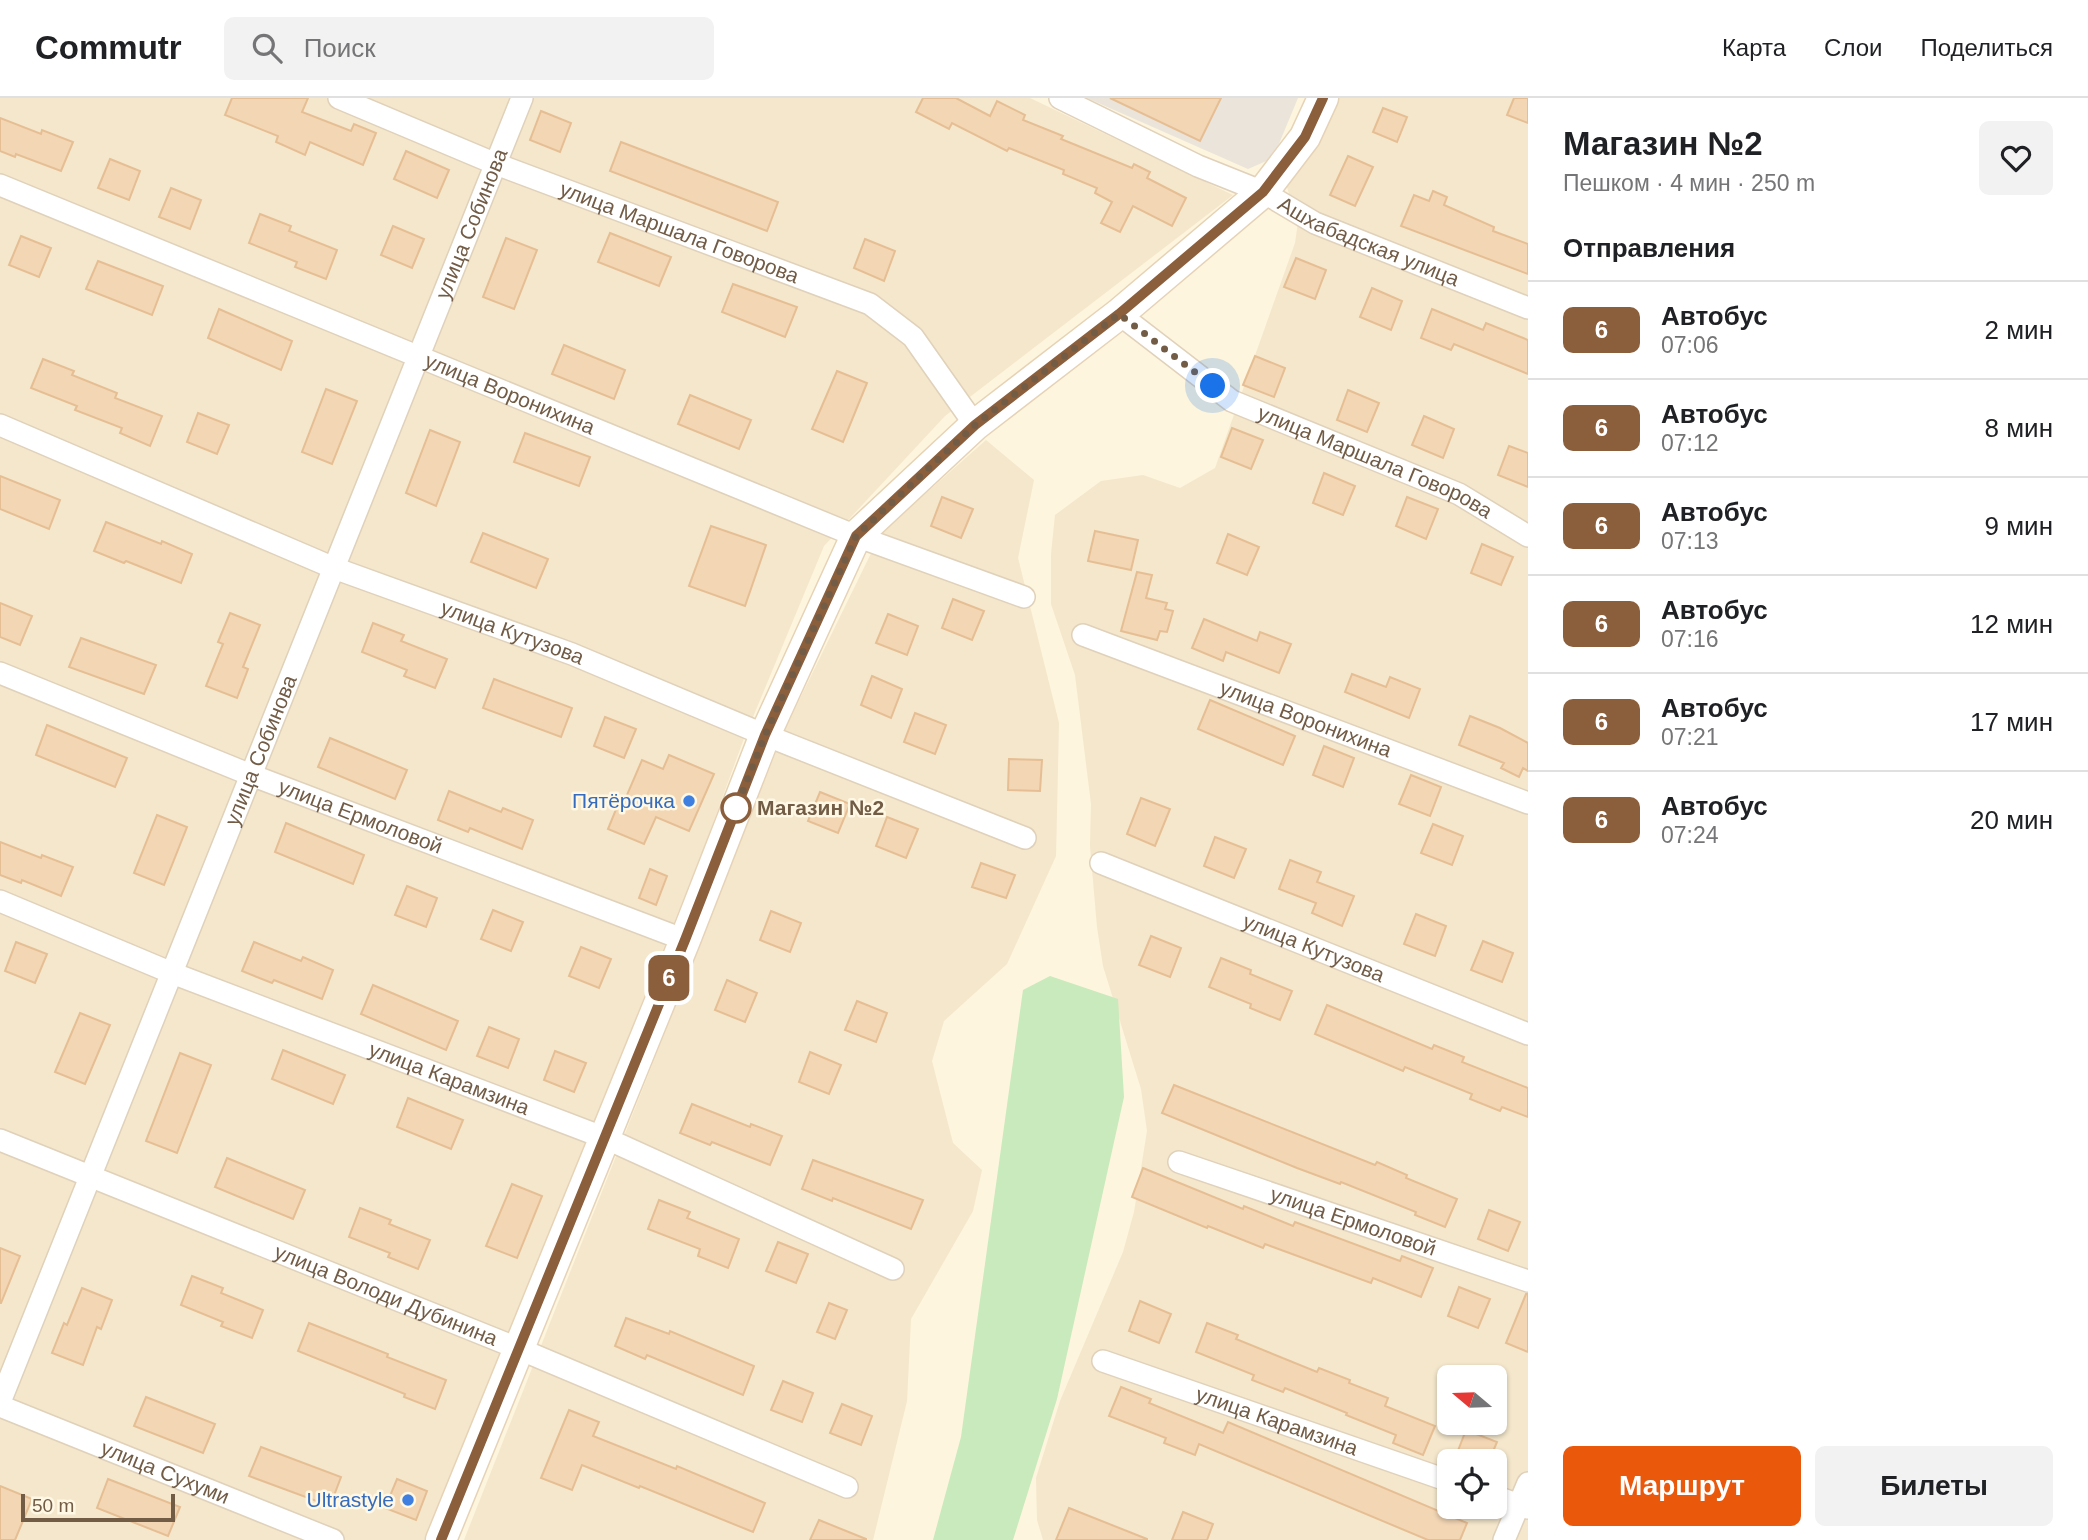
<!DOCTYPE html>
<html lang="ru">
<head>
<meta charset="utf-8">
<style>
	:root { --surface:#fff; --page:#f2f2f2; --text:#202124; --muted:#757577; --line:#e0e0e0; --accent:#ea580c }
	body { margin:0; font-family:Helvetica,sans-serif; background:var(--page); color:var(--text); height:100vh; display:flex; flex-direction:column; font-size:26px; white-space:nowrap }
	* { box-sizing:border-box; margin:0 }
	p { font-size:23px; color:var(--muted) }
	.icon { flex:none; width:38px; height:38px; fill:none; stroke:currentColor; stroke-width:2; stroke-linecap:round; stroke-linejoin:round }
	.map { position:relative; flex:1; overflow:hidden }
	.sheet { display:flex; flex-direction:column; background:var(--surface); width:560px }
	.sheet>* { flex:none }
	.badge { padding:0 14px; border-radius:10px; font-size:24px; line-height:46px }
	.needle { width:46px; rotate:289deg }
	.fabs { position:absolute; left:1437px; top:1267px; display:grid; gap:14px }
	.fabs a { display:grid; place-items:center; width:70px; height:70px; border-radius:10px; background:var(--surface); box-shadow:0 2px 5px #0004; font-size:35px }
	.scale { position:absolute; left:21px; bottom:18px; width:154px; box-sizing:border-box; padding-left:7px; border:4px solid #725c46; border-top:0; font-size:19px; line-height:24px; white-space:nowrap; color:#725c46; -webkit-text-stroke:5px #fff8e4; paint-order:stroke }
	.you { position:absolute; width:35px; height:35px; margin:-18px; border:5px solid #fff; border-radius:50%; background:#1a73e8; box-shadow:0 0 0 10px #1a73e833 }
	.map>.badge { position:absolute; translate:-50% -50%; box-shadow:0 0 0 4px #fff }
	h2 { padding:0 35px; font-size:26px; line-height:63px }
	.round { display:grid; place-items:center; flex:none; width:74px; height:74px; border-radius:10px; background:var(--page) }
	.head { display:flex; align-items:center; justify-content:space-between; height:119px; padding:0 35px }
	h1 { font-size:33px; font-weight:800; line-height:52px }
	.primary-button { display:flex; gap:14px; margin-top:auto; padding:14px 35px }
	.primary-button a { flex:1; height:80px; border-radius:10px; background:var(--accent); color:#fff; font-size:28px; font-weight:800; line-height:80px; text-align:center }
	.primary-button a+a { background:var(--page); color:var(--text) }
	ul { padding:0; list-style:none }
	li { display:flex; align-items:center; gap:21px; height:98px; padding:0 35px; border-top:2px solid var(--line) }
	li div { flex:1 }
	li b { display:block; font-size:26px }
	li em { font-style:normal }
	li .badge { min-width:77px; font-weight:700; text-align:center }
	header { display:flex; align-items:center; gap:42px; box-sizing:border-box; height:98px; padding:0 35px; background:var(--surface); border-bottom:2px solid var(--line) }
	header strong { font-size:33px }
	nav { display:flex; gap:38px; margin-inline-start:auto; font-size:24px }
	.search { width:490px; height:63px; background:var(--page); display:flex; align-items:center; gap:18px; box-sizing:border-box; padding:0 24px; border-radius:10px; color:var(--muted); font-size:26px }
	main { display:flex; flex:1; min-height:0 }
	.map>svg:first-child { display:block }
	.residential { fill:#f4e7cc; fill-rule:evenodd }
	.industrial { fill:#eae4da }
	.green { fill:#c8eabc }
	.building { fill:#f3d6b4; stroke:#e6be94; stroke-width:2 }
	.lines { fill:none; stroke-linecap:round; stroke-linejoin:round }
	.street-casing { stroke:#e0d1ba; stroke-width:24 }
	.secondary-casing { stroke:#e6d3b7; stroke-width:33 }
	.street { stroke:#fff; stroke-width:21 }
	.secondary { stroke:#fff; stroke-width:30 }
	.line-casing { stroke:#fff; stroke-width:16 }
	.line { stroke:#8b5e3c; stroke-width:10 }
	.walk { stroke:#725c46; stroke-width:7; stroke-dasharray:0 12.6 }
	.shop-dot { fill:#3f7fe0; stroke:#fff8e4; stroke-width:2.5 }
	.stop-dot { fill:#fff; stroke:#8b5e3c; stroke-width:3.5 }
	.labels { text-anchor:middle; stroke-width:5; stroke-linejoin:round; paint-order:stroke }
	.street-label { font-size:21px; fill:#725c46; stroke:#fff8e4 }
	.shop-label { font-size:21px; fill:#366cbe; stroke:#fff8e4; text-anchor:end }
	.stop-label { font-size:21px; font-weight:bold; fill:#725c46; stroke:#fff8e4; text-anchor:start }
</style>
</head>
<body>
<header>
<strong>Commutr</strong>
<div class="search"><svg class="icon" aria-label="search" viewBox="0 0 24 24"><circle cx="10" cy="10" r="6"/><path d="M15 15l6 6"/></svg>Поиск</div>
<nav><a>Карта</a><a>Слои</a><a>Поделиться</a></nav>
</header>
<main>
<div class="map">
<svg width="1528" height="1442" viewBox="0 0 1528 1442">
	<rect width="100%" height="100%" fill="#fdf5dd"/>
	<g class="residential">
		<path d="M0 0H1030L1233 97 945 318 824 448 743 643 705 747 427 1442H0Z"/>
		<path d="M1332 0H1528V1442H1043L1037 1422 1036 1380 1060 1303 1123 1154 1134 1114 1147 1033 1141 991 1103 868 1097 829 1090 748 1091 706 1075 577 1051 506V456L1055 417 1101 383 1143 377 1180 390 1215 370 1295 145 1298 124 1286 86ZM1449 1279H1494V1325H1449ZM1449 1363H1494V1409H1449Z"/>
		<path d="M986 342 1034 382 1018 460 1059 625 1056 758 1007 866 944 923 932 963 953 1045 982 1072 973 1113 911 1221 907 1303 873 1442H464L786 629 881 435Z"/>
	</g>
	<path class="industrial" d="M1087 0H1298L1273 60 1248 71Z"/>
	<path class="green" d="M1050 878 1118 901 1124 999 1057 1301 1013 1442H933L961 1339 1023 892Z"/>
	<g class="building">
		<path d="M232 0H308L302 14 351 33 354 26 376 35 363 67 310 44 305 57 276 44 278 38 225 17Z"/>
		<path d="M923 0H956L990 18 997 3 1025 17 1023 22 1063 38 1061 41 1132 70 1134 66 1150 74 1147 80 1186 100 1172 128 1133 108 1120 134 1101 125 1112 104 1095 95 1097 90 1063 76 1064 72 1009 50 1007 53 952 25 949 31 916 14Z"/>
		<path d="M1110 0H1221L1200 43Z"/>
		<path d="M1514 0H1528V25L1507 17Z"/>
		<path d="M1383 10 1407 19 1397 44 1373 34Z"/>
		<path d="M541 13 571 25 560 54 530 42Z"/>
		<path d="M0 20 41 36 42 32 73 44 61 73 16 56 15 59 0 53Z"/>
		<path d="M621 44 778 104 767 133 610 73Z"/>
		<path d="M406 53 449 72 437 100 394 81Z"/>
		<path d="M1348 58 1373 69 1355 108 1330 97Z"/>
		<path d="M110 61 140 73 129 102 98 90Z"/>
		<path d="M171 90 201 102 190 131 159 119Z"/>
		<path d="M1433 93 1447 99 1444 107 1494 129 1493 133 1528 146V176L1401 128 1414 97 1429 103Z"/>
		<path d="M260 116 291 128 289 133 337 152 326 181 295 169 297 164 249 145Z"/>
		<path d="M393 128 424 141 412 170 381 157Z"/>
		<path d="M610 135 671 159 659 188 598 164Z"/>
		<path d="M21 138 51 150 39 179 9 167Z"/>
		<path d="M506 140 537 152 514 211 483 199Z"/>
		<path d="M865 141 895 153 884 183 854 170Z"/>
		<path d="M1296 160 1326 172 1315 201 1284 189Z"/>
		<path d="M98 163 163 188 152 217 86 191Z"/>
		<path d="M733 186 797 209 785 239 722 214Z"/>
		<path d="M1372 190 1402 203 1391 232 1360 219Z"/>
		<path d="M219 211 292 243 281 272 208 240Z"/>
		<path d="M1432 211 1483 232 1486 225 1528 242V276L1454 246 1451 252 1421 240Z"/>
		<path d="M564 247 625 272 614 301 552 276Z"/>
		<path d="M1255 258 1285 270 1274 299 1243 287Z"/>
		<path d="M43 261 74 273 72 277 117 295 115 300 162 318 150 348 120 335 122 330 75 312 77 308 31 290Z"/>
		<path d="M837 273 867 285 843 344 812 331Z"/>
		<path d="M326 291 357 303 332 366 302 354Z"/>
		<path d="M1348 292 1379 305 1367 334 1337 322Z"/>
		<path d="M690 297 751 322 739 351 678 326Z"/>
		<path d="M198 315 229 327 217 356 187 344Z"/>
		<path d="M1424 318 1454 331 1443 360 1412 347Z"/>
		<path d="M1232 330 1263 342 1251 371 1221 359Z"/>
		<path d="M430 332 460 344 436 408 406 395Z"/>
		<path d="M525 335 590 359 579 388 514 364Z"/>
		<path d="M1509 348 1528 355V389L1498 377Z"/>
		<path d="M1324 375 1355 388 1343 417 1313 405Z"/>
		<path d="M0 378 60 402 49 431 0 411Z"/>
		<path d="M942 399 973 411 961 440 931 428Z"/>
		<path d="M1407 399 1438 411 1426 441 1396 428Z"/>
		<path d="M106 424 161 446 162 443 192 456 181 485 126 463 124 465 94 453Z"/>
		<path d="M711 428 766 447 745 508 689 488Z"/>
		<path d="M1095 433 1138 442 1131 472 1088 463Z"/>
		<path d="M483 435 548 461 536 490 471 464Z"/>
		<path d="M1228 436 1259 449 1247 477 1217 465Z"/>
		<path d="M1482 446 1513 459 1501 487 1471 475Z"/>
		<path d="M1137 474 1152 477 1146 500 1167 505 1165 511 1173 513 1167 534 1160 533 1157 542 1121 533Z"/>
		<path d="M953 501 984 513 972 542 942 530Z"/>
		<path d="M0 505 32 518 20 547 0 539Z"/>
		<path d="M230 515 260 527 243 569 248 571 237 600 206 588 223 546 218 544Z"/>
		<path d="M888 516 918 528 907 557 876 545Z"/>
		<path d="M1204 521 1257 543 1260 534 1291 546 1279 575 1226 554 1223 563 1192 550Z"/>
		<path d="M373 525 404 537 401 543 447 561 435 590 404 578 407 572 362 554Z"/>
		<path d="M81 540 156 567 144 596 69 569Z"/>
		<path d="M1352 576 1386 589 1390 579 1420 591 1409 620 1345 594Z"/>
		<path d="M872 578 902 591 891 620 861 607Z"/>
		<path d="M494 581 572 610 561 639 483 610Z"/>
		<path d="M1210 602 1295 638 1283 667 1198 631Z"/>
		<path d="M915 615 946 627 935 656 904 644Z"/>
		<path d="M1470 618 1500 630 1528 645V673L1523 670 1519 679 1501 670 1504 665 1459 647Z"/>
		<path d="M605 619 636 631 624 660 594 648Z"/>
		<path d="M47 627 127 660 115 689 36 657Z"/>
		<path d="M330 640 407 672 395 701 318 669Z"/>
		<path d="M1324 648 1354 660 1343 689 1313 677Z"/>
		<path d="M669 657 714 676 689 733 656 719 644 746 608 731 617 709 621 711 642 662 663 671Z"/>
		<path d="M1009 661 1042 662 1040 693 1008 692Z"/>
		<path d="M1411 677 1441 689 1430 718 1399 706Z"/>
		<path d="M449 693 501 714 503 710 533 722 522 751 470 730 468 734 438 722Z"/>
		<path d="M820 694 850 706 838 735 808 723Z"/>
		<path d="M1141 700 1170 711 1155 748 1127 736Z"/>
		<path d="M157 717 187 729 164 787 134 775Z"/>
		<path d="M887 719 918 731 906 760 876 748Z"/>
		<path d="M286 725 364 757 353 786 275 754Z"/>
		<path d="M1433 726 1463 738 1452 767 1421 755Z"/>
		<path d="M1215 739 1246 751 1234 780 1204 768Z"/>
		<path d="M0 744 41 760 42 757 73 769 61 798 22 782 21 785 0 777Z"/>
		<path d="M1290 762 1321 774 1317 784 1354 798 1342 828 1312 815 1316 805 1279 791Z"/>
		<path d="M981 765 1015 777 1006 800 972 789Z"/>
		<path d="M650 771 667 778 656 807 639 800Z"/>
		<path d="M407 788 437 800 426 829 395 817Z"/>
		<path d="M493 812 523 824 511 853 481 841Z"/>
		<path d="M771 813 801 825 790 854 760 842Z"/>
		<path d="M1416 816 1446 828 1435 858 1404 846Z"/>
		<path d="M1151 838 1181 850 1170 879 1139 867Z"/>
		<path d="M1483 843 1513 855 1502 884 1471 872Z"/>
		<path d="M16 844 47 856 35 885 5 873Z"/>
		<path d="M254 844 301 863 303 859 333 872 322 901 274 882 272 885 242 873Z"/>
		<path d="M581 849 611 861 599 890 569 878Z"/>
		<path d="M1221 860 1251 872 1250 876 1292 893 1280 922 1250 910 1251 906 1209 889Z"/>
		<path d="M727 882 757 895 745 924 715 912Z"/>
		<path d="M373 887 458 923 446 952 361 916Z"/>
		<path d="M857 903 887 915 876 944 845 932Z"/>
		<path d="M1327 907 1432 951 1434 947 1464 959 1462 964 1528 990V1019L1502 1009 1500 1013 1470 1001 1472 996 1405 969 1403 973 1315 936Z"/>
		<path d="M80 915 110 927 85 986 55 974Z"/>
		<path d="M489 929 519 941 508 970 477 958Z"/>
		<path d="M283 952 345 977 333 1006 272 981Z"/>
		<path d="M555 953 586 965 574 994 544 982Z"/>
		<path d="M810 954 841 967 829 996 799 984Z"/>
		<path d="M180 955 211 967 177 1055 146 1043Z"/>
		<path d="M1174 987 1375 1067 1377 1064 1407 1077 1406 1080 1457 1101 1445 1129 1415 1117 1416 1114 1341 1084 1340 1086 1297 1070 1162 1015Z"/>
		<path d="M408 1000 463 1022 451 1051 397 1029Z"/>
		<path d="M692 1006 750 1029 751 1026 782 1038 770 1067 712 1044 710 1047 680 1035Z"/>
		<path d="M227 1060 305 1092 293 1121 215 1089Z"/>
		<path d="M813 1062 923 1102 911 1131 833 1100 832 1103 802 1091Z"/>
		<path d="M1143 1070 1243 1111 1244 1108 1293 1128 1295 1124 1400 1163 1402 1158 1433 1170 1421 1199 1373 1180 1371 1185 1265 1146 1263 1150 1208 1128 1207 1130 1132 1099Z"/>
		<path d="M512 1086 542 1098 517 1160 486 1148Z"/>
		<path d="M659 1102 690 1114 687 1120 739 1141 728 1170 698 1158 700 1151 648 1131Z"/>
		<path d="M360 1110 391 1122 389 1126 430 1142 418 1171 388 1159 390 1155 349 1139Z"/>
		<path d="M1489 1112 1520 1124 1508 1153 1478 1141Z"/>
		<path d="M778 1144 808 1156 796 1185 766 1173Z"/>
		<path d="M0 1150 20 1158 1 1205H0Z"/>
		<path d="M192 1178 223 1190 221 1195 263 1212 252 1240 221 1228 223 1224 181 1207Z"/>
		<path d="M1459 1189 1490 1201 1478 1230 1448 1218Z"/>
		<path d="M82 1190 112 1202 101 1231 97 1229 83 1267 52 1255 64 1225 67 1227Z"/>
		<path d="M1526 1196H1528V1254L1506 1245Z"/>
		<path d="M1140 1203 1171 1216 1159 1245 1129 1233Z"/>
		<path d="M829 1205 847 1212 835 1241 817 1234Z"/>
		<path d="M626 1220 669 1236 670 1233 754 1268 743 1297 647 1257 645 1261 615 1248Z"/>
		<path d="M309 1225 388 1256 387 1259 446 1282 435 1311 404 1299 405 1296 298 1253Z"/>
		<path d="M1207 1225 1238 1237 1236 1241 1317 1274 1319 1270 1350 1282 1349 1285 1388 1300 1385 1308 1435 1328 1423 1357 1393 1345 1396 1337 1346 1317 1347 1315 1285 1290 1283 1294 1252 1282 1254 1277 1196 1254Z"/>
		<path d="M783 1283 813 1295 802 1324 771 1312Z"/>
		<path d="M1121 1289 1151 1301 1149 1305 1223 1335 1228 1324 1467 1425 1460 1442H1428L1199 1346 1195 1357 1164 1345 1166 1340 1109 1318Z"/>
		<path d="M146 1299 215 1326 203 1355 134 1328Z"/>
		<path d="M842 1306 872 1318 861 1347 830 1335Z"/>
		<path d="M569 1312 599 1324 593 1338 676 1371 677 1368 765 1405 753 1434 640 1388 639 1390 582 1367 572 1392 541 1380Z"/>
		<path d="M1466 1332 1497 1344 1489 1363H1454Z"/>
		<path d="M261 1349 341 1379 330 1408 249 1378Z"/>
		<path d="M108 1381 180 1409 168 1438 97 1410Z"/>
		<path d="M397 1381 427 1393 416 1422 385 1410Z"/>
		<path d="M0 1388 32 1401 15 1442H0Z"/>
		<path d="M1069 1410 1147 1441V1442H1056Z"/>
		<path d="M1183 1414 1213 1426 1207 1442H1172Z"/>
		<path d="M819 1422 866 1441V1442H810Z"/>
	</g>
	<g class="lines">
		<g class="street-casing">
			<g id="street">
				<path id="s1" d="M339 0 496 66 870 206 913 239 975 327"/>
				<path id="s2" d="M1060 0 1198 68 1263 94 1315 125 1528 210"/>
				<path id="s3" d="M0 87 856 438 1024 499"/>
				<path id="s4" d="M1119 216 1232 303 1459 396 1528 438"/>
				<path id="s5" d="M0 327 334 470 572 556 765 637 1025 740"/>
				<path id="s6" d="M1083 537 1528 705"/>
				<path id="s7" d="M0 575 251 677 685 842"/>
				<path id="s8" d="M1101 765 1528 936"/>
				<path id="s9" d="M0 803 172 875 605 1040 893 1171"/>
				<path id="s10" d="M0 1042 517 1250 847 1389"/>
				<path id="s11" d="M1179 1064 1528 1183"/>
				<path id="s12" d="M1103 1263 1449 1383"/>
				<path id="s13" d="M0 1304 522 0"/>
				<path id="s14" d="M0 1308 333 1442"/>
				<path d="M1494 1398 1528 1410"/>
				<path d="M1504 1442 1528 1385"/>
			</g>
		</g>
		<g class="secondary-casing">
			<path id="secondary" d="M441 1442 685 842 765 637 856 438 975 327 1119 216 1263 94 1305 39 1323 0"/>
		</g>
		<use href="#street" class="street"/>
		<use href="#secondary" class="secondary"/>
	</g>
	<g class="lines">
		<g class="line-casing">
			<path id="line" d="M441 1442 685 842 765 637 856 438 975 327 1119 216 1263 94 1305 39 1323 0"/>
		</g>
		<use href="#line" class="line"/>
		<path class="walk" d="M736 710 735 713 765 637 856 438 975 327 1119 216 1213 288"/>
	</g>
	<g class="shop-dot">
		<circle cx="689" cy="703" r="7"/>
		<circle cx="408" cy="1402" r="7"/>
	</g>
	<circle class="stop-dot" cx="736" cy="710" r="14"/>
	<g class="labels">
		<g class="street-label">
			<text dy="7" stroke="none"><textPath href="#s13" startOffset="1269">улица Собинова</textPath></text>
			<text dy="7" stroke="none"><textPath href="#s1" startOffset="366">улица Маршала Говорова</textPath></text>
			<text dy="7" stroke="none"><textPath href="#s2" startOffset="341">Ашхабадская улица</textPath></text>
			<text dy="7" stroke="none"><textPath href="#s3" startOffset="551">улица Воронихина</textPath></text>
			<text dy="7" stroke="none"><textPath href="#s4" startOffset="298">улица Маршала Говорова</textPath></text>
			<text dy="7" stroke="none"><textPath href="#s5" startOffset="553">улица Кутузова</textPath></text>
			<text dy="7" stroke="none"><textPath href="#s6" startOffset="238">улица Воронихина</textPath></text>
			<text dy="7" stroke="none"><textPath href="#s13" startOffset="702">улица Собинова</textPath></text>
			<text dy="7" stroke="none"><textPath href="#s7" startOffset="388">улица Ермоловой</textPath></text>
			<text dy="7" stroke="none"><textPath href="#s8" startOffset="229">улица Кутузова</textPath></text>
			<text dy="7" stroke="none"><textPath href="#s9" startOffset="483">улица Карамзина</textPath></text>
			<text dy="7" stroke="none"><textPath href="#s11" startOffset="184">улица Ермоловой</textPath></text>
			<text dy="7" stroke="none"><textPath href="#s10" startOffset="416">улица Володи Дубинина</textPath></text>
			<text dy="7" stroke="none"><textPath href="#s12" startOffset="184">улица Карамзина</textPath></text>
			<text dy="7" stroke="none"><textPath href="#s14" startOffset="178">улица Сухуми</textPath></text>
		</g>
		<g class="shop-label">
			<text x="675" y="710">Пятёрочка</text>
			<text x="394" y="1409">Ultrastyle</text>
		</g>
		<g class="stop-label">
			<text x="757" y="717">Магазин №2</text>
		</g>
	</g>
</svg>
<div class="fabs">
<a><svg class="needle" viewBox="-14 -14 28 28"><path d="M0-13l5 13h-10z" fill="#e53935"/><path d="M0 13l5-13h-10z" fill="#757577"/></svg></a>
<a><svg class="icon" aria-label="locate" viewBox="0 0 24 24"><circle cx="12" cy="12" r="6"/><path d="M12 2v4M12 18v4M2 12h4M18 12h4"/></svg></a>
</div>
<div class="scale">50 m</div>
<div class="you" style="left:1213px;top:288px"></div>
<b class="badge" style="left:669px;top:880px;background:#8b5e3c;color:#fff">6</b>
</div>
<section class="sheet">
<div class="head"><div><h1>Магазин №2</h1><p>Пешком · 4 мин · 250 m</p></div><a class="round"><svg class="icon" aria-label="heart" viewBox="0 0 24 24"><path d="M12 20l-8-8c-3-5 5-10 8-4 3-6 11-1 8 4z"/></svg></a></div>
<h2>Отправления</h2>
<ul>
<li><span class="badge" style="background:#8b5e3c;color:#fff">6</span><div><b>Автобус</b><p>07:06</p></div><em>2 мин</em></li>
<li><span class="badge" style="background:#8b5e3c;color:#fff">6</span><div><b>Автобус</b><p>07:12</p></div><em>8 мин</em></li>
<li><span class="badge" style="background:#8b5e3c;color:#fff">6</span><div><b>Автобус</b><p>07:13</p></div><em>9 мин</em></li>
<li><span class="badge" style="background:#8b5e3c;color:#fff">6</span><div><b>Автобус</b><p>07:16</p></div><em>12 мин</em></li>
<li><span class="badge" style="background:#8b5e3c;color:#fff">6</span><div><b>Автобус</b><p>07:21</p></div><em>17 мин</em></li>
<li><span class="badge" style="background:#8b5e3c;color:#fff">6</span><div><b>Автобус</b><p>07:24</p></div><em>20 мин</em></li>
</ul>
<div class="primary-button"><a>Маршрут</a><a>Билеты</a></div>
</section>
</main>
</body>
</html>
